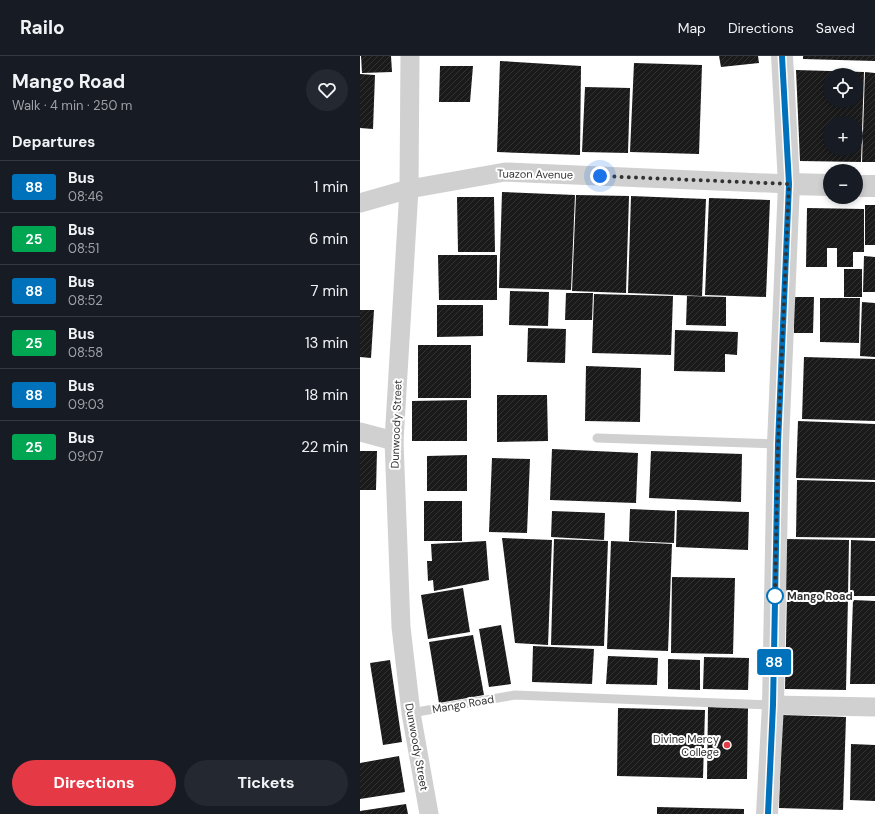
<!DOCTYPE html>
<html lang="en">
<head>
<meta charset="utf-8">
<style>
	:root { --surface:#171b24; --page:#242831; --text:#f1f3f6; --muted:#9ea1a6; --line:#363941; --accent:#e63946 }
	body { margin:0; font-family:"DM Sans",sans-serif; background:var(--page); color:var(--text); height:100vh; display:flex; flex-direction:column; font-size:15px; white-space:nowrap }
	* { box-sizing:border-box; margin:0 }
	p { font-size:13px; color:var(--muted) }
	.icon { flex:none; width:22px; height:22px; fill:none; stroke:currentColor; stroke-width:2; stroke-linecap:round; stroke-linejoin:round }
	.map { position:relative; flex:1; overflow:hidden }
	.side { display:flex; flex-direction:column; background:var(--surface); width:360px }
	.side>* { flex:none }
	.badge { padding:0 8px; border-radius:3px; font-size:14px; line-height:26px }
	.controls { position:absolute; left:463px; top:12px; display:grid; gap:8px }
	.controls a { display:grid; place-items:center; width:40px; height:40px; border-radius:50%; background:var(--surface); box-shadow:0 2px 6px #0003; font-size:20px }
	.you { position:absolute; width:20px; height:20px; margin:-10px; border:3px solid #fff; border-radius:50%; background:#1a73e8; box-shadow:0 0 0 6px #1a73e833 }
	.map>.badge { position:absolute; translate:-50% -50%; box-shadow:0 0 0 2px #fff }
	h2 { padding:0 12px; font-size:15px; line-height:36px }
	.round { display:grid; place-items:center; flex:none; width:42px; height:42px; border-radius:21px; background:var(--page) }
	.headline { display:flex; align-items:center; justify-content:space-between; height:68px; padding:0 12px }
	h1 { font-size:19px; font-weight:700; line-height:30px }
	.primary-button { display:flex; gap:8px; margin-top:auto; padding:8px 12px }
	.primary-button a { flex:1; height:46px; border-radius:24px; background:var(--accent); color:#fff; font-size:16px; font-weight:700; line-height:46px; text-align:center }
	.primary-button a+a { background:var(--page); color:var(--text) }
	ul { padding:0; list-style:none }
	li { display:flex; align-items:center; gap:12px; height:52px; padding:0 12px; border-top:1px solid var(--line) }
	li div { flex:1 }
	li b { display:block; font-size:15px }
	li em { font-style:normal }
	li .badge { min-width:44px; font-weight:700; text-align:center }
	header { display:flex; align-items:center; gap:24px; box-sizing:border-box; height:56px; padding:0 20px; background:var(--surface); border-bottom:1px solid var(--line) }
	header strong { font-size:19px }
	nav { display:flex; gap:22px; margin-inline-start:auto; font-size:14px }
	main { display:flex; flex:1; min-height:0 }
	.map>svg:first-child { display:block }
	.building { fill:url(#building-hatch); fill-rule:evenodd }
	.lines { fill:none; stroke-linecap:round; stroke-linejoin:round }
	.service { stroke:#d0d0d0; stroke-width:9 }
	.minor { stroke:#d0d0d0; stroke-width:19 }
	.tertiary { stroke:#d0d0d0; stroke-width:22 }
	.line-casing { stroke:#fff; stroke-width:9 }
	.line { stroke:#0072bc; stroke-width:6 }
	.walk { stroke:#333; stroke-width:4; stroke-dasharray:0 7.2 }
	.stop-dot { fill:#fff; stroke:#0072bc; stroke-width:2 }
	.poi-dot { fill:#e63946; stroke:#fff; stroke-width:1.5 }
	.labels { text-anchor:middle; stroke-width:4; stroke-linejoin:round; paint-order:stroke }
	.street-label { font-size:11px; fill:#333; stroke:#fff }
	.stop-label { font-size:11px; font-weight:bold; fill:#333; stroke:#fff; text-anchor:start }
	.poi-label { font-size:11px; fill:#333; stroke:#fff; text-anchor:end }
</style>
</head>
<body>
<header>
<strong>Railo</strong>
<nav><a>Map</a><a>Directions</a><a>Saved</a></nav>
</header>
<main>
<section class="side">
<div class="headline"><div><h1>Mango Road</h1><p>Walk · 4 min · 250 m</p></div><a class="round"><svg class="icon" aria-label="heart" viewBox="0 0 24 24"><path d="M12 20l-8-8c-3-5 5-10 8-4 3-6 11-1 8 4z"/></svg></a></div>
<h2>Departures</h2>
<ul>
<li><span class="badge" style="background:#0072bc;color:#fff">88</span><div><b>Bus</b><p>08:46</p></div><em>1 min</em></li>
<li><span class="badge" style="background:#00a651;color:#fff">25</span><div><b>Bus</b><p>08:51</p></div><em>6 min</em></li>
<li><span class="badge" style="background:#0072bc;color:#fff">88</span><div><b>Bus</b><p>08:52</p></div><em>7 min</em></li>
<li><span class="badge" style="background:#00a651;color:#fff">25</span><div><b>Bus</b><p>08:58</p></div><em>13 min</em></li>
<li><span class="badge" style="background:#0072bc;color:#fff">88</span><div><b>Bus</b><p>09:03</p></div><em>18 min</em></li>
<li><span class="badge" style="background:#00a651;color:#fff">25</span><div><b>Bus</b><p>09:07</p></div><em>22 min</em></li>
</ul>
<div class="primary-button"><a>Directions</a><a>Tickets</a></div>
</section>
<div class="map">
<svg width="515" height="758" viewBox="0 0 515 758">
	<defs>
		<pattern id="building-hatch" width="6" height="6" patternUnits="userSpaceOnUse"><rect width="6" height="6" fill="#1a1a1a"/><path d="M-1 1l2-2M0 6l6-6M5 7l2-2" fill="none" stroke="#333"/></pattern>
	</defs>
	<rect width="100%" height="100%" fill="#fff"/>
	<g class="building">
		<path d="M1 0H31L32 16 2 17Z"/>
		<path d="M359 0H398L399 7 361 11Z"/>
		<path d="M443 0H515V5L443 3Z"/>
		<path d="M140 5 221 10 220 99 137 96Z"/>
		<path d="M274 7 342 9 339 98 270 96Z"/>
		<path d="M80 10H113L110 46H79Z"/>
		<path d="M436 14 504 16 501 106 440 105ZM470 19H496V45H470ZM470 67H496V93H470Z"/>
		<path d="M505 16 515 17V106H502Z"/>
		<path d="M0 18 15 19 13 73 0 72Z"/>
		<path d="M225 31 270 32 268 97 222 96Z"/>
		<path d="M142 136 215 139 211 234 139 232Z"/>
		<path d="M216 139 269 140 266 237 212 235Z"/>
		<path d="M271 140 346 143 342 240 268 237Z"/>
		<path d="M97 141H134L135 196H98Z"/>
		<path d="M349 142 410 144 406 241 345 239Z"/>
		<rect x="505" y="149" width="10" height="40"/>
		<path d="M447 152 504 153V196H493V211H477V192H467V211H446Z"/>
		<path d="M78 199H137V244H79Z"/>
		<path d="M504 200 515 201V236H503Z"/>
		<rect x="484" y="213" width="18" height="28"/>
		<path d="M150 235 189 236 188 270 149 269Z"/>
		<path d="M206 237H233L232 264H205Z"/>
		<path d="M234 238 313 240 311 299 232 297Z"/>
		<path d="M327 240 366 241V270L326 269Z"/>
		<path d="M434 241H454L453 277H434Z"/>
		<path d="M460 242H500L499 287 460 286Z"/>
		<path d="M502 246 515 247V301L500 300Z"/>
		<path d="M77 249H123V280L77 281Z"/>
		<path d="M0 254H14L11 302 0 301Z"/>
		<path d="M168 272 206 273 205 307 167 306Z"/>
		<path d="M315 274 378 276 377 299 365 298V316L314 315Z"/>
		<rect x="58" y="289" width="53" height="53"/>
		<path d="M444 301 515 303V365L442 363Z"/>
		<path d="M226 310 281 312 280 366 225 365Z"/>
		<path d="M137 339H187L188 385 137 386Z"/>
		<path d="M107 344V385H52V345Z"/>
		<path d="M438 365 515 368V424L436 422Z"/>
		<path d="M192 393 278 397 276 447 190 444Z"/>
		<path d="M0 395H17L16 434H0Z"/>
		<path d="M291 395 382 398 381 446 289 442Z"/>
		<path d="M107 399V435H67V400Z"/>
		<path d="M132 402 170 403 167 477 129 476Z"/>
		<path d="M437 424 515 426V482L436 481Z"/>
		<rect x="64" y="445" width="38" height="40"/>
		<path d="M270 453 315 455 314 487 269 485Z"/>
		<path d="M317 454 389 456 388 494 316 491Z"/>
		<path d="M192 455 245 457 244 484 191 481Z"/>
		<path d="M142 482 192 484 188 589 155 587Z"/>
		<path d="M194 483 248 485 244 590 191 589Z"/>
		<path d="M426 483 489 484 488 540 425 538Z"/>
		<path d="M491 484 515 485V540H490Z"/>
		<path d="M126 485 129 524 74 535 73 524 68 525 67 505H72L71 488Z"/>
		<path d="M251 485 312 488 308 595 247 593Z"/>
		<path d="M312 521 375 522 373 598 311 597Z"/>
		<path d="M103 532 110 576 68 583 61 539Z"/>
		<path d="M427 540 488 541 486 634 425 633Z"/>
		<path d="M493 544 515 545V628H490Z"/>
		<path d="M141 569 151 628 129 631 119 573Z"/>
		<path d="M113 579 124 639 79 647 69 586Z"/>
		<path d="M173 590 234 593 232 628 172 626Z"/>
		<path d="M248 600 298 602 297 629 246 628Z"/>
		<path d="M344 601 389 602 388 634 343 633Z"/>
		<path d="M308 603 340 604V634L308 633Z"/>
		<path d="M30 604 42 686 23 689 10 607Z"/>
		<path d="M348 651 388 652 387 723H347Z"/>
		<path d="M258 652 345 654 343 722 257 720Z"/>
		<path d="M422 659 486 661 483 754 419 752Z"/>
		<path d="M491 688 515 689V745L490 744Z"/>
		<path d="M39 700 45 736 0 743V707Z"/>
		<path d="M46 748 48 758H0V755Z"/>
		<path d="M297 751 384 753V758H297Z"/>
	</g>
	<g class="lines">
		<g class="service">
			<path d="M237 382 418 388"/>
			<path d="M51 657 155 639 413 649"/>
		</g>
		<g class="minor">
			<path d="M50 0 49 133 34 385 41 571 51 657 69 758"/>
			<path d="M0 147 49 133 145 116 429 128"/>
			<path d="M0 376 34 385"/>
			<path d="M413 649 515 651"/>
		</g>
		<g class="tertiary">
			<path d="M429 128 470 129"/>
			<path d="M496 130H515"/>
			<path d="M407 758 413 649 418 388 429 128 422 0"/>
		</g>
	</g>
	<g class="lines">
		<g class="line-casing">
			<path id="line" d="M408 758 413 649 418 388 429 128 422 0"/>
		</g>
		<use href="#line" class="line"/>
		<path class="walk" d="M240 120 429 128 418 388 415 542V540"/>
	</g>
	<circle class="stop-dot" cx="415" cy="540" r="8"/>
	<circle class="poi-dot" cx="367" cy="689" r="4"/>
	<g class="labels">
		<g class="street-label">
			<text transform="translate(175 118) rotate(1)" y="4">Tuazon Avenue</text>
			<text transform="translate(36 368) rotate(-88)" y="4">Dunwoody Street</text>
			<text transform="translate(103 648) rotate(-10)" y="4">Mango Road</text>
			<text transform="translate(57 691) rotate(80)" y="4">Dunwoody Street</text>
		</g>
		<g class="stop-label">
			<text x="427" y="544">Mango Road</text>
		</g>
		<g class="poi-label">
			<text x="359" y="687">Divine Mercy<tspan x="359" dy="13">College</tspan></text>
		</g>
	</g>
</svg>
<div class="controls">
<a><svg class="icon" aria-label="locate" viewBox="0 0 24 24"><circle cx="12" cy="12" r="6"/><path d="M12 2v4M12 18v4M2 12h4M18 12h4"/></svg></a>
<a>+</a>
<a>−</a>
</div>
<div class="you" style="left:240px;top:120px"></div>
<b class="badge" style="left:414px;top:606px;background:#0072bc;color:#fff">88</b>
</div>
</main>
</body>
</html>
